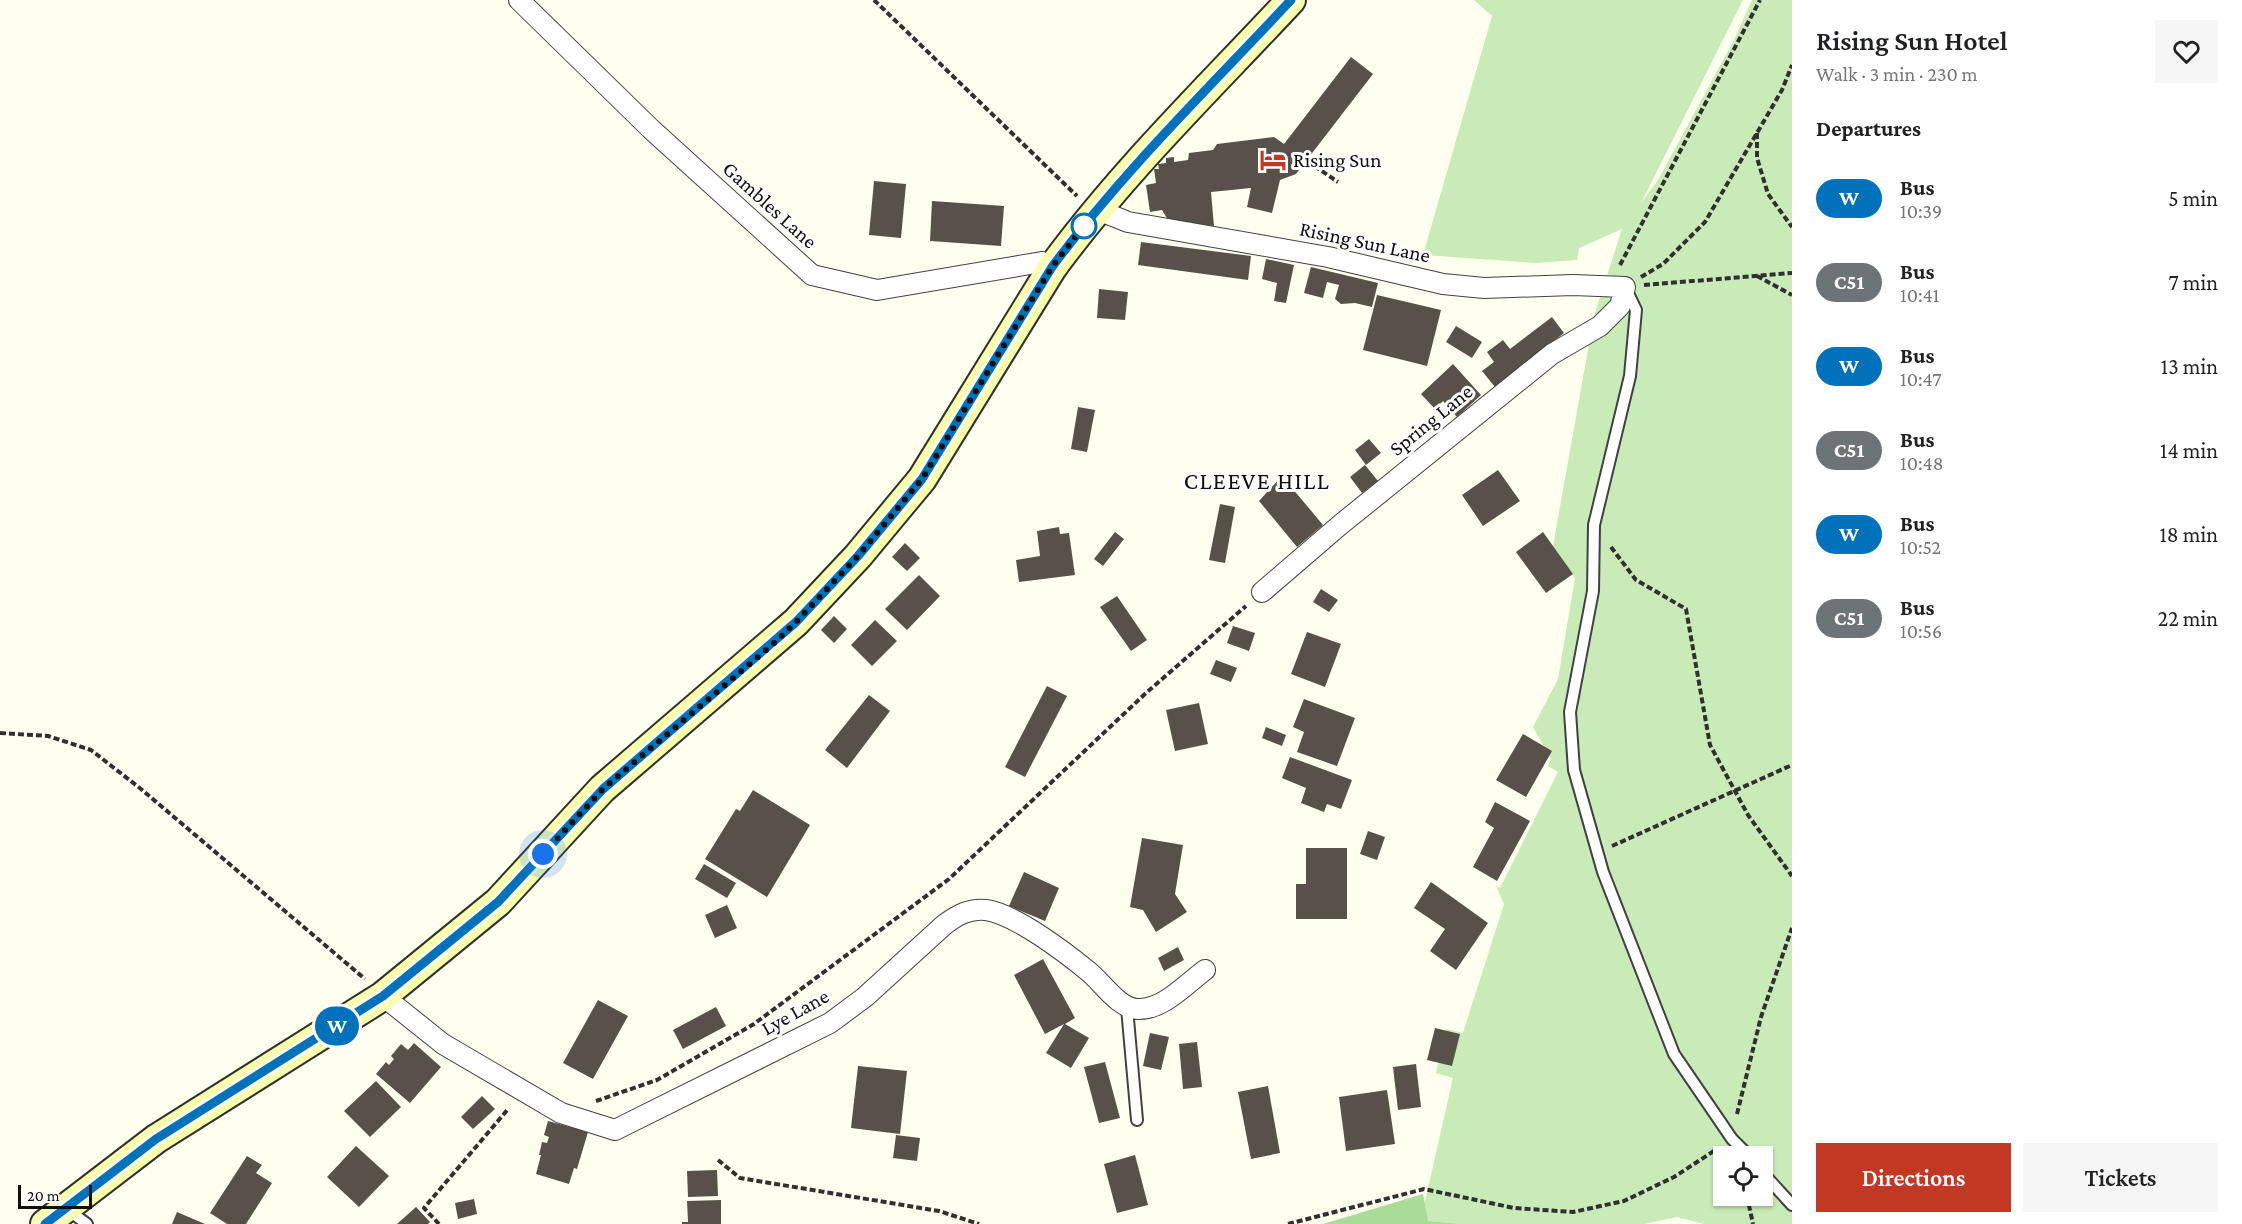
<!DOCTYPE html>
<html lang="en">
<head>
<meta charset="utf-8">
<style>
	:root { --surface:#fff; --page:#f6f6f6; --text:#202124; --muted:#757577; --accent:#c23822 }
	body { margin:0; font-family:"Crimson Pro",serif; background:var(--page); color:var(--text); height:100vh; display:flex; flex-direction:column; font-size:22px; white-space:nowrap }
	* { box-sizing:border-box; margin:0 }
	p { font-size:20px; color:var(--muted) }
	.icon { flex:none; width:33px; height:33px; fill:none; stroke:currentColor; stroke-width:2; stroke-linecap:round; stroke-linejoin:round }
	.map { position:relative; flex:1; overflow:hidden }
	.panel { display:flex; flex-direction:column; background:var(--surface); width:450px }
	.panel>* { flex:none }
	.badge { padding:0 12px; border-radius:20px; font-size:21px; line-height:39px }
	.buttons { position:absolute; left:1713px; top:1146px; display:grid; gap:12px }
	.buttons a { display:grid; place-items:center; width:60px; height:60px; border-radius:0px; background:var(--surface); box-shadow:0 2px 4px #0004; font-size:30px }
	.scale { position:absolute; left:18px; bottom:15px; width:74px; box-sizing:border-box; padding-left:6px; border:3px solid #0e0e0e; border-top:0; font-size:16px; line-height:21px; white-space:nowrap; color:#0e0e0e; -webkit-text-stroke:4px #fff; paint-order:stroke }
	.you { position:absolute; width:30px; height:30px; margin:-15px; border:4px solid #fff; border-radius:50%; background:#1a73e8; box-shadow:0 0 0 9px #1a73e833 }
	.map>.badge { position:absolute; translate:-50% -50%; box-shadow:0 0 0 3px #fff }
	h2 { padding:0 24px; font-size:22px; line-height:54px }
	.round { display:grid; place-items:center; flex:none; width:63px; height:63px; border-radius:0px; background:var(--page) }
	.head { display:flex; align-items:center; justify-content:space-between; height:102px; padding:0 24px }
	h1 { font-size:28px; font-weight:600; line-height:45px }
	.primary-button { display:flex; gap:12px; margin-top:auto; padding:12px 24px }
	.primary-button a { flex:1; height:69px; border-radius:0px; background:var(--accent); color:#fff; font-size:24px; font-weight:600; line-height:69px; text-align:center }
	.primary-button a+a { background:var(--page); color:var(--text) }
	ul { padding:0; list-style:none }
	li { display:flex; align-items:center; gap:18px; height:84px; padding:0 24px }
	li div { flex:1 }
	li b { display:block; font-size:22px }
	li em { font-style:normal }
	li .badge { min-width:66px; font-weight:700; text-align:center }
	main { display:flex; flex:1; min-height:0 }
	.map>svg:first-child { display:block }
	.green { fill:#c8ebb7; fill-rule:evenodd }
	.forest { fill:#a9dc96 }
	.building { fill:#57514a }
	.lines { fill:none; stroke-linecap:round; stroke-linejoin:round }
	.service-casing { stroke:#414141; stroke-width:14 }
	.minor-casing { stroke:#414141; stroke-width:22 }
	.secondary-casing { stroke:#303030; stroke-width:32 }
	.path { stroke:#303030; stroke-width:4; stroke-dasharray:6 3; stroke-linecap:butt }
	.service { stroke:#fff; stroke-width:10 }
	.minor { stroke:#fff; stroke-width:20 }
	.secondary { stroke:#f9ffaa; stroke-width:28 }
	.line-casing { stroke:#fff; stroke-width:14 }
	.line { stroke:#0072bc; stroke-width:9 }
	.walk { stroke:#0e0e0e; stroke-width:6; stroke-dasharray:0 10.8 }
	.stop-dot { fill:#fff; stroke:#0072bc; stroke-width:3 }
	.labels { text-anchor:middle; stroke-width:6; stroke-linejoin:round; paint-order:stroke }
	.poi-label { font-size:21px; fill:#0e0e0e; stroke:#fff; text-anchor:start }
	.street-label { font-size:21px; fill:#0e0e0e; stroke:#fff }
	.quarter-label { font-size:24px; letter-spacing:1.5px; fill:#0e0e0e; stroke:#fff }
</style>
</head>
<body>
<main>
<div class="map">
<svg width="1792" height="1224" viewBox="0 0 1792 1224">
	<rect width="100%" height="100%" fill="#ffffef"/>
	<path class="green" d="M1474 0H1743L1641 203 1658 180 1734 40 1752 0H1792V1224H1704L1677 1217 1644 1224H1463L1427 1221 1424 1206 1453 1078 1436 1073 1446 1029 1463 1033 1504 904 1496 886 1500 888 1558 772 1548 766 1551 759 1533 727 1558 679 1575 578 1553 546 1594 316 1622 229 1579 248 1577 260 1535 263 1423 255 1492 16ZM1724 1156H1762V1196H1724Z"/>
	<path class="forest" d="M1423 1194 1428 1221 1463 1224H1323Z"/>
	<g class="building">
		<path d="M1351 57 1373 74 1296 174 1280 180 1272 213 1247 207 1251 188 1211 192 1214 226 1168 220 1162 210 1150 212 1146 185 1156 183 1154 169H1159L1158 164 1166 163V158L1174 157V162L1188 160 1189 153 1213 150 1217 144 1274 137 1284 144Z"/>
		<path d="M874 181 906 184 901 238 869 235Z"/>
		<path d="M932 201 1004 206 1001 246 930 241Z"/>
		<path d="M1141 242 1251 256 1248 280 1138 265Z"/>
		<path d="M1266 259 1294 265 1286 303 1274 301 1277 283 1262 279Z"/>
		<path d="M1311 267 1378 283 1372 307 1355 303 1341 304 1335 299 1339 285 1327 282 1323 298 1304 293Z"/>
		<path d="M1099 289 1128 292 1125 320 1097 318Z"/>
		<path d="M1377 295 1441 310 1427 366 1363 350Z"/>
		<path d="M1552 317 1564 333 1495 387 1482 371 1494 362 1487 352 1503 340 1510 349Z"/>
		<path d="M1456 326 1482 342 1472 358 1446 342Z"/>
		<path d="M1453 364 1481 395 1457 417 1443 401 1435 409 1421 394Z"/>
		<path d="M1078 407 1095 410 1087 452 1071 449Z"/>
		<path d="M1369 439 1381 453 1366 465 1355 450Z"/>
		<path d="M1365 465 1378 481 1362 493 1350 477Z"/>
		<path d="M1498 470 1520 501 1483 526 1462 495Z"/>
		<path d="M1282 476 1323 525 1297 547 1259 501Z"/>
		<path d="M1220 504 1235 507 1225 563 1209 560Z"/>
		<path d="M1059 527 1060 534 1069 533 1075 575 1019 582 1016 560 1040 556 1037 531Z"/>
		<path d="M1115 532 1124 539 1103 566 1094 559Z"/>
		<path d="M1543 532 1573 574 1546 593 1516 552Z"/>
		<path d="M905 543 920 558 907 571 892 557Z"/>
		<path d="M919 575 940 596 907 630 885 609Z"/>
		<path d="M1321 589 1338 600 1329 612 1313 602Z"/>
		<path d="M1117 596 1147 640 1131 651 1100 607Z"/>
		<path d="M834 616 847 629 834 643 821 630Z"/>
		<path d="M875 620 897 641 872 666 851 645Z"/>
		<path d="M1233 626 1255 633 1249 651 1227 643Z"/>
		<path d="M1307 632 1341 644 1325 687 1291 674Z"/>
		<path d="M1216 660 1237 668 1231 682 1210 674Z"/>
		<path d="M1047 686 1067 696 1025 777 1005 767Z"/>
		<path d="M869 695 890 711 847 768 825 750Z"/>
		<path d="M1304 699 1355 718 1337 766 1297 752 1304 732 1293 727Z"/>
		<path d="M1199 703 1208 744 1175 751 1166 710Z"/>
		<path d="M1266 727 1286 735 1282 746 1262 738Z"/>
		<path d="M1523 734 1552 751 1526 797 1496 780Z"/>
		<path d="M1290 757 1352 780 1341 809 1327 804 1324 812 1301 803 1306 788 1282 778Z"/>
		<path d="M753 790 810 825 767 897 705 859 736 809 740 811Z"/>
		<path d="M1495 802 1530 821 1497 881 1473 867 1494 828 1485 822Z"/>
		<path d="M1368 831 1385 837 1377 860 1360 854Z"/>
		<path d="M1142 838 1183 845 1175 894 1187 912 1156 932 1143 910 1130 907Z"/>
		<path d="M1306 848H1347V919H1296V884H1306Z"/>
		<path d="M704 864 736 883 727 898 695 879Z"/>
		<path d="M1024 872 1059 888 1045 921 1009 906Z"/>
		<path d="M1431 882 1488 923 1456 970 1430 951 1445 929 1414 908Z"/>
		<path d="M727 905 737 928 715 938 705 915Z"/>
		<path d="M1178 947 1184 960 1164 971 1158 958Z"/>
		<path d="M1043 959 1075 1018 1065 1024 1089 1038 1071 1068 1046 1053 1064 1024 1045 1034 1014 975Z"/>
		<path d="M598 1000 628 1016 593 1079 563 1063Z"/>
		<path d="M716 1007 726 1026 683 1049 673 1030Z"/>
		<path d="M1435 1028 1460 1034 1452 1066 1427 1060Z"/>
		<path d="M1150 1033 1169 1037 1161 1070 1143 1066Z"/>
		<path d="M1197 1042 1202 1087 1183 1089 1179 1044Z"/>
		<path d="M414 1043 441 1067 410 1103 376 1074 386 1062 389 1065 394 1059 391 1056 401 1044 408 1050Z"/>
		<path d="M1105 1062 1120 1118 1099 1123 1084 1067Z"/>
		<path d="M1416 1064 1421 1107 1398 1110 1393 1067Z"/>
		<path d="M858 1066 907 1071 900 1134 851 1128Z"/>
		<path d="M376 1081 401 1107 370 1137 344 1111Z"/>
		<path d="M1268 1086 1280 1153 1251 1159 1238 1092Z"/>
		<path d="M1387 1090 1395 1144 1346 1151 1339 1097Z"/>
		<path d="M482 1096 495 1109 473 1129 461 1117Z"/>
		<path d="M548 1121 588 1132 577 1169 574 1168 569 1184 536 1174 541 1155H539L542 1142 547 1143 549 1137 544 1135Z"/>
		<path d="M896 1135 920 1138 917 1161 893 1158Z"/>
		<path d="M356 1146 389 1176 359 1207 327 1177Z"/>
		<path d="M1135 1155 1148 1205 1117 1213 1104 1164Z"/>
		<path d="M247 1156 262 1165 256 1173 272 1183 246 1224H227L210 1213Z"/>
		<path d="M717 1170 718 1196 688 1197 687 1171Z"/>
		<path d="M474 1199 477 1214 458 1219 455 1203Z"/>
		<path d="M721 1200V1224H682V1222H688L687 1201Z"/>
		<path d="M416 1207 430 1222 428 1224H397Z"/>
		<path d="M177 1212 205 1224H172Z"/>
	</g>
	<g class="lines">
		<g class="service-casing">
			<g id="service">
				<path d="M1626 289 1636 310 1630 376 1594 525 1593 591 1570 712 1574 770 1603 872 1674 1054 1732 1139 1749 1156"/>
				<path d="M1127 1008 1137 1120"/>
				<path d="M1762 1172 1792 1205"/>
				<path d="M68 1210 87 1224"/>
			</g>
		</g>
		<g class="minor-casing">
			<g id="minor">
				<path d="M519 0 652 130 812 275 877 290 1042 262 1052 268"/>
				<path d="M1098 210 1128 222 1328 257 1443 284 1484 288 1573 285 1625 287 1620 306 1600 326 1552 354 1340 525 1262 592"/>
				<path d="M383 996 443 1044 561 1113 615 1130 830 1023 865 997 944 925C957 915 970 908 986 910 1015 914 1066 953 1088 971 1103 983 1119 1009 1138 1009 1163 1010 1186 984 1205 970"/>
			</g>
		</g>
		<g class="secondary-casing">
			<path id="secondary" d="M45 1224 156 1139 383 996 498 902 602 789 796 622 858 556 922 479 1052 268C1123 171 1210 87 1291 0"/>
		</g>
		<g class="path">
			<path d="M874 0 1077 196"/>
			<path d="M1757 133V158L1768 194 1792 227"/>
			<path d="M1307 161 1338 182"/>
			<path d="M1620 265 1760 0"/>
			<path d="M1757 276 1792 295"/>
			<path d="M1641 277 1663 264 1705 222 1782 90 1792 65"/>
			<path d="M1644 285 1792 273"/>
			<path d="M1611 547 1636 580 1686 609 1710 745 1748 815 1792 876"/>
			<path d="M0 733 48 736 91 750 141 789 365 979"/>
			<path d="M1612 846 1792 765"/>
			<path d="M596 1101 657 1080 754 1024 949 879 1146 693 1246 606"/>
			<path d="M1737 1114 1761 1017 1792 928"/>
			<path d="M718 1160 740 1178 939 1211 979 1224"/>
			<path d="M1747 1196 1753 1224"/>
			<path d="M439 1224 424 1208 509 1108"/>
			<path d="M1288 1224 1424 1189 1514 1208 1573 1212 1624 1201 1674 1177 1717 1149"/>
		</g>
		<use href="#service" class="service"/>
		<use href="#minor" class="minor"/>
		<use href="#secondary" class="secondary"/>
	</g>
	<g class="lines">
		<g class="line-casing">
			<path id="line" d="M45 1224 156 1139 383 996 498 902 603 789 796 622 858 556 922 479 1052 267C1123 171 1210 87 1291 0"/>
		</g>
		<use href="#line" class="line"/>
		<path class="walk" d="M543 854 603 789 772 645 796 622 858 556 922 479 1052 267 1086 223 1084 226"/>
	</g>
	<defs>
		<g id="hotel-bare" transform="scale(2.07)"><path d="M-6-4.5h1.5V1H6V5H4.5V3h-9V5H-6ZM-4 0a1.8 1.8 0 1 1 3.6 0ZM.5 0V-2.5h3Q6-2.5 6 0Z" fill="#c23822" stroke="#fff" stroke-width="2.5" paint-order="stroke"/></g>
	</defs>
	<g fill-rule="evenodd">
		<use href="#hotel-bare" x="1273" y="160"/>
	</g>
	<circle class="stop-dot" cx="1084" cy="226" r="12"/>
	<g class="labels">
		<g class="poi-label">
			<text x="1293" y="167">Rising Sun</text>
		</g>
		<g class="street-label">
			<text transform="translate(770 205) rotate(42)" y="7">Gambles Lane</text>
			<text transform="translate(1365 242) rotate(12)" y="7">Rising Sun Lane</text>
			<text transform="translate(1431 420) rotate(-39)" y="7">Spring Lane</text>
			<text transform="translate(795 1012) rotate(-29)" y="7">Lye Lane</text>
		</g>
		<g class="quarter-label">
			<text x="1257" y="489">CLEEVE HILL</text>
		</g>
	</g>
</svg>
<div class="buttons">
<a><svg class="icon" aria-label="locate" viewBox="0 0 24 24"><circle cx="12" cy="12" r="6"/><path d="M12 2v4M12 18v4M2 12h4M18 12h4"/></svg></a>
</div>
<div class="scale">20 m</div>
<div class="you" style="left:543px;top:854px"></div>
<b class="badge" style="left:337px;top:1026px;background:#0072bc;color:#fff">W</b>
</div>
<section class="panel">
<div class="head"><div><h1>Rising Sun Hotel</h1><p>Walk · 3 min · 230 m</p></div><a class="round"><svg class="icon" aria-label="heart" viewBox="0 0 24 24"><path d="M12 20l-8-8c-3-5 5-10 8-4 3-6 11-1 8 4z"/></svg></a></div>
<h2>Departures</h2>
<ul>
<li><span class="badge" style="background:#0072bc;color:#fff">W</span><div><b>Bus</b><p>10:39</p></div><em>5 min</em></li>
<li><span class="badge" style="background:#6c7476;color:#fff">C51</span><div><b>Bus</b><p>10:41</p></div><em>7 min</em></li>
<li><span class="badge" style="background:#0072bc;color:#fff">W</span><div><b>Bus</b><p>10:47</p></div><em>13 min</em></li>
<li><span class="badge" style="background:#6c7476;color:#fff">C51</span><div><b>Bus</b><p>10:48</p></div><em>14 min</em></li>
<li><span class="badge" style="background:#0072bc;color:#fff">W</span><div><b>Bus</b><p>10:52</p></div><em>18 min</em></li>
<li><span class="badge" style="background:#6c7476;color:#fff">C51</span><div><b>Bus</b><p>10:56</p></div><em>22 min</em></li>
</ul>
<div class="primary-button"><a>Directions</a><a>Tickets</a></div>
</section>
</main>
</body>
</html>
